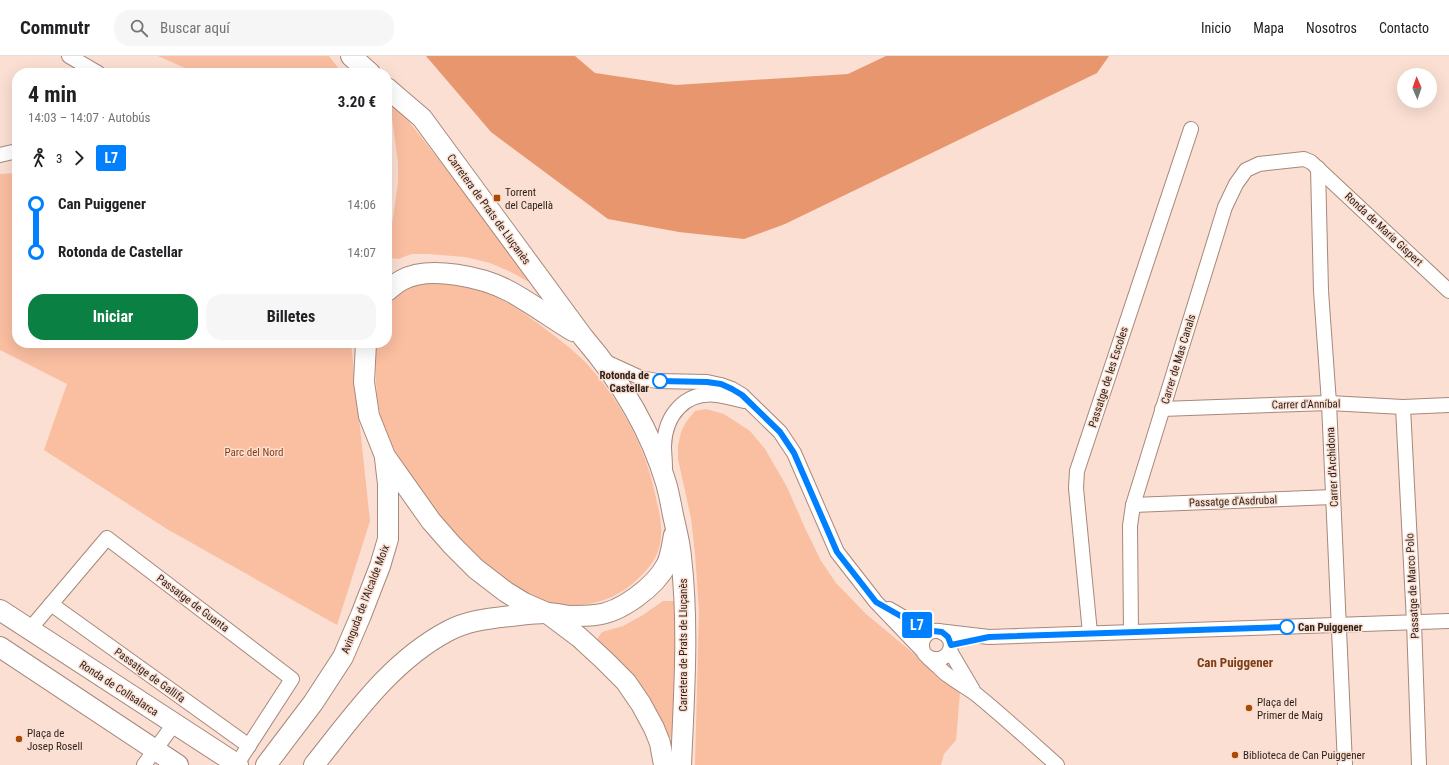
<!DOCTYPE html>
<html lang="es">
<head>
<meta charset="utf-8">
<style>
	:root { --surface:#fff; --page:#f6f6f6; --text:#202124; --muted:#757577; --line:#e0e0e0; --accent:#0b8043 }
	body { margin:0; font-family:"Roboto Condensed",sans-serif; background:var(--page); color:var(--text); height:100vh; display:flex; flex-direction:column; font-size:15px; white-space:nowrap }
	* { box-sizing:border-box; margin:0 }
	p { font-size:13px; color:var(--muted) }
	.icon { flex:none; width:22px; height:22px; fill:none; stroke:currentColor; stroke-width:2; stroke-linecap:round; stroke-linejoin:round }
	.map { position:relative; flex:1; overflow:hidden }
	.drawer { position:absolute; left:12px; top:12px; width:380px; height:280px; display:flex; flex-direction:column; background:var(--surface); border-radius:16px; box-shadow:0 4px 16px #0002 }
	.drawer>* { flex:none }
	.badge { padding:0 8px; border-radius:3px; font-size:14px; line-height:26px }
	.needle { width:26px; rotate:358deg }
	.controls { position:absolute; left:1397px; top:12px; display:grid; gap:8px }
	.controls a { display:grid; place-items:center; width:40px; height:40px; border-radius:50%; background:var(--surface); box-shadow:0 4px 16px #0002; font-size:20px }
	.map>.badge { position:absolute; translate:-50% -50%; box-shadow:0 0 0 2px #fff }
	.legs { display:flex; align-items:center; gap:6px; height:44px; padding:0 16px; font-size:13px }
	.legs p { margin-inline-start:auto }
	.overview { display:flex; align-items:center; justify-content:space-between; height:68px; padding:0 16px }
	h1 { font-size:22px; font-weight:700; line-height:30px }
	.button { display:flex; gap:8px; margin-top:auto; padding:8px 16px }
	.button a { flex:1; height:46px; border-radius:16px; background:var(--accent); color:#fff; font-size:16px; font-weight:700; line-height:46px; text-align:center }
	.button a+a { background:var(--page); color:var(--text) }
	ul { padding:0 16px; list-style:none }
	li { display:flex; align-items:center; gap:14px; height:48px; font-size:15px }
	li i { display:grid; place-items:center; width:6px; height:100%; margin:0 5px; background:currentColor }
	li i::after { content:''; width:10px; height:10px; margin:-5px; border:3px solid; border-radius:50%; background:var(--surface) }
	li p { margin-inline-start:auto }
	li:first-child i { background:linear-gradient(#0000 50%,currentColor 0) }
	li:last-child i { background:linear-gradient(currentColor 50%,#0000 0) }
	header { display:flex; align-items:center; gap:24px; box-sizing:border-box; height:56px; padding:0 20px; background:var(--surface); border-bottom:1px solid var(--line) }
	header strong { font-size:19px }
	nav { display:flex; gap:22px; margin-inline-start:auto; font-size:14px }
	.search { width:280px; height:36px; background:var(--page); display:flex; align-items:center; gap:10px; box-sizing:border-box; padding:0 14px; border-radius:16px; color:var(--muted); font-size:15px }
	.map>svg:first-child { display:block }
	.green { fill:#fabea1 }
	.forest { fill:#e8966d }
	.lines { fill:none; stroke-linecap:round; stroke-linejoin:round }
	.street-casing { stroke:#a7887a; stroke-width:16 }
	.secondary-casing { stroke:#a7887a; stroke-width:22 }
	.street { stroke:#fff; stroke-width:14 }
	.secondary { stroke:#fff; stroke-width:20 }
	.line-1-casing { stroke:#fff; stroke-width:9 }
	.line-1 { stroke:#0080fe; stroke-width:6 }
	.poi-dot { fill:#ab4a04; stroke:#fadfd2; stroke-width:1.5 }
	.stop-1-dot { fill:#fff; stroke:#0080fe; stroke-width:2 }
	.labels { text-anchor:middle; stroke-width:3; stroke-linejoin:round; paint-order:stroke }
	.poi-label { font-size:11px; fill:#2b1f19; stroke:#fadfd2; text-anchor:start }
	.street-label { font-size:11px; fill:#2b1f19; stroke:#fadfd2 }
	.stop-label { font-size:11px; font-weight:bold; fill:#2b1f19; stroke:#fadfd2; text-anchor:end }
	.park-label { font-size:11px; fill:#883e10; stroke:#fadfd2 }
	.quarter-label { font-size:13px; font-weight:bold; fill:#7b3c18; stroke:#fadfd2 }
</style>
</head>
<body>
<header>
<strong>Commutr</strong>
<div class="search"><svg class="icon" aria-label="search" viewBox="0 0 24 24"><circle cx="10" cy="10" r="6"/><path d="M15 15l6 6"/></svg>Buscar aquí</div>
<nav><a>Inicio</a><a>Mapa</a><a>Nosotros</a><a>Contacto</a></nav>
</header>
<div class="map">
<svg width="1449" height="709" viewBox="0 0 1449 709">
	<rect width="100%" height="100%" fill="#fadfd2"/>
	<g class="green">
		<path d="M158 0H329L342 17H205L185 12Z"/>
		<path d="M391 46 395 48 535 226H529L511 216 490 207 465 201 429 198H411L399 203 387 202 398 127V107L392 62 388 49Z"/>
		<path d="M17 117V287H351L370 465 337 569 167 473 44 394 67 328 0 294V118Z"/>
		<path d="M431 226C446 228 462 228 477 233 499 240 518 253 536 266 553 279 571 291 586 307 616 339 643 386 653 429 657 448 664 468 660 488 657 505 644 518 631 529 610 546 581 553 555 548 524 543 478 504 458 481 427 446 385 394 378 347 375 327 376 307 376 287H387V250L388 248 398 237 407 230Z"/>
		<path d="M706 353 724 358 750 375 765 393 787 431 805 472 821 505 836 527 866 558 960 636 956 684 944 698 941 709H695L699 555 695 498 691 462 678 403V390L681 376 686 366 695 355Z"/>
		<path d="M663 545H675V654L671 681 670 682C665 677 664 671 662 665 658 657 653 649 648 641 636 618 616 601 596 585L602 576 623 570 643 559Z"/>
	</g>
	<path class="forest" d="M426 0H575L595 17 676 29 848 18 886 0H1109L1097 17 785 168 744 183 679 176 608 163 491 76Z"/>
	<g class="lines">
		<g class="street-casing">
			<g id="street">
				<path d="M69 0 98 17"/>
				<path d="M0 99 17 95"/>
				<path d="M1318 112 1321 235 1329 347 1345 709"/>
				<path d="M604 305 641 322 657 325 707 326 721 329 732 333 742 339 780 376 794 397 837 496 876 546 922 594"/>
				<path d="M1403 351 1414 566 1419 709"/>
				<path d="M1162 353 1329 347 1403 351 1449 349"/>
				<path d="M665 411C665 404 664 397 664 390 665 359 685 335 717 339 726 340 735 343 744 345"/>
				<path d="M1133 449 1333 441"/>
				<path d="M51 548 249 690"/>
				<path d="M889 553 920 571 933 575"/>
				<path d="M30 573 107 482 292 623 237 708"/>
				<path d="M938 575 989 581 1449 565"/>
				<path d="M1131 576 1130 470 1133 449 1225 151 1236 128 1246 114 1259 108 1304 103 1311 106 1449 235"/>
				<path d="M1090 577 1076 432 1077 415 1191 73"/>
				<path d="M950 595 973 634"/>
				<path d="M928 601C949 611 960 583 941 576 938 574 933 575 930 576 922 580 920 590 924 597 927 601 932 605 935 608 940 612 944 617 949 620 958 627 968 632 977 639 1004 661 1030 685 1057 709"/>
				<path d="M144 709 174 668"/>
			</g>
		</g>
		<g class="secondary-casing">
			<g id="secondary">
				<path d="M351 0 370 17"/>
				<path d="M387 32 422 62 583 281C619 323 650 373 666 427 669 437 671 449 673 459 676 473 680 487 681 501 689 569 684 640 681 709"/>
				<path d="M387 235C392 231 396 227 402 224 429 209 484 221 511 236 532 248 552 262 573 275"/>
				<path d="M366 287 364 326 369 360 385 400 431 465 452 489 476 513 506 536 524 547 547 557 579 581 604 604 626 626 641 648 654 672 660 687 664 709"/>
				<path d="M0 554 238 709"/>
				<path d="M0 591 178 709"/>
				<path d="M266 709 313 647 343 601 361 559 380 510 388 483V428L385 402"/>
				<path d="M314 709C353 660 391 605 448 575 470 563 495 562 519 559 528 558 537 557 546 557 554 557 562 559 570 560 578 560 587 560 595 559 620 557 655 531 667 508 671 499 672 489 674 479"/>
			</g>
		</g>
		<use href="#street" class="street"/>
		<use href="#secondary" class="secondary"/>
	</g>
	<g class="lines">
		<g class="line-1-casing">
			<path id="line-1" d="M660 325 707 326 721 328 732 333 742 339 780 376 794 397 837 496 876 546 920 571 933 575 942 576 948 581 951 589 989 581 1287 571"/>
		</g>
		<use href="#line-1" class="line-1"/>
	</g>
	<g class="poi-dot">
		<rect x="493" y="138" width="8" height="8" rx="2"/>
		<circle cx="1249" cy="652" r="4"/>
		<circle cx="19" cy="683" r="4"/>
		<circle cx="1235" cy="699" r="4"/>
	</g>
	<g class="stop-1-dot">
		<circle cx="660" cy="325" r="7"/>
		<circle cx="1287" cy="571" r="7"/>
	</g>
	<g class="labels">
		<g class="poi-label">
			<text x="505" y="140">Torrent<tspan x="505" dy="13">del Capellà</tspan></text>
			<text x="1257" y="650">Plaça del<tspan x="1257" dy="13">Primer de Maig</tspan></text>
			<text x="27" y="681">Plaça de<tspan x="27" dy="13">Josep Rosell</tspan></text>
			<text x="1243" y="703">Biblioteca de Can Puiggener</text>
		</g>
		<g class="street-label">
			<text transform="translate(489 153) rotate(54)" y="4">Carretera de Prats de Lluçanès</text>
			<text transform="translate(1384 173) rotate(43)" y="4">Ronda de Maria Gispert</text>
			<text transform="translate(1178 303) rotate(-73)" y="4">Carrer de Mas Canals</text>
			<text transform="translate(1108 321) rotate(-72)" y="4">Passatge de les Escoles</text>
			<text transform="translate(1306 348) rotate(-1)" y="4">Carrer d'Anníbal</text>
			<text transform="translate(1332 411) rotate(-93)" y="4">Carrer d'Archidona</text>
			<text transform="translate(1233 445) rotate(-2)" y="4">Passatge d'Asdrubal</text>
			<text transform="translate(1412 530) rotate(-93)" y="4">Passatge de Marco Polo</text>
			<text transform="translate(365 543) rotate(-69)" y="4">Avinguda de l'Alcalde Moix</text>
			<text transform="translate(193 547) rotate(37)" y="4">Passatge de Guanta</text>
			<text transform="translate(683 589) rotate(-90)" y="4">Carretera de Prats de Lluçanès</text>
			<text transform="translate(150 619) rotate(36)" y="4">Passatge de Gallifa</text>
			<text transform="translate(119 632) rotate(33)" y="4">Ronda de Collsalarca</text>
		</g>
		<g class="stop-label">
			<text x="649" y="323">Rotonda de<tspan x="649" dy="13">Castellar</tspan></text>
			<text x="1298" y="575" text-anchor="start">Can Puiggener</text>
		</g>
		<g class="park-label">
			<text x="254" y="400">Parc del Nord</text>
		</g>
		<g class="quarter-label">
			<text x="1235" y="611">Can Puiggener</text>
		</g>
	</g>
</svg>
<div class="controls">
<a><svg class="needle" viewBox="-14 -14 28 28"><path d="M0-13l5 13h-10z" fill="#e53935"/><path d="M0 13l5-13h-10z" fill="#757577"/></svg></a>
</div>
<b class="badge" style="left:917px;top:569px;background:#0080fe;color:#fff">L7</b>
<section class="drawer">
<div class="overview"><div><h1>4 min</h1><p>14:03 – 14:07 · Autobús</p></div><b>3.20 €</b></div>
<div class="legs"><svg class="icon" aria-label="walk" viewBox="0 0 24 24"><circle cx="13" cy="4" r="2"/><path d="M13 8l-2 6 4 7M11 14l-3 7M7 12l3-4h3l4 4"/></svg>3<svg class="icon" aria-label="forward" viewBox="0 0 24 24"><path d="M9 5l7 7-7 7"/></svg><b class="badge" style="background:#0080fe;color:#fff">L7</b></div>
<ul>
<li><i style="color:#0080fe"></i><b>Can Puiggener</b><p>14:06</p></li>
<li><i style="color:#0080fe"></i><b>Rotonda de Castellar</b><p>14:07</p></li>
</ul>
<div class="button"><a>Iniciar</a><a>Billetes</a></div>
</section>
</div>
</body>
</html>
